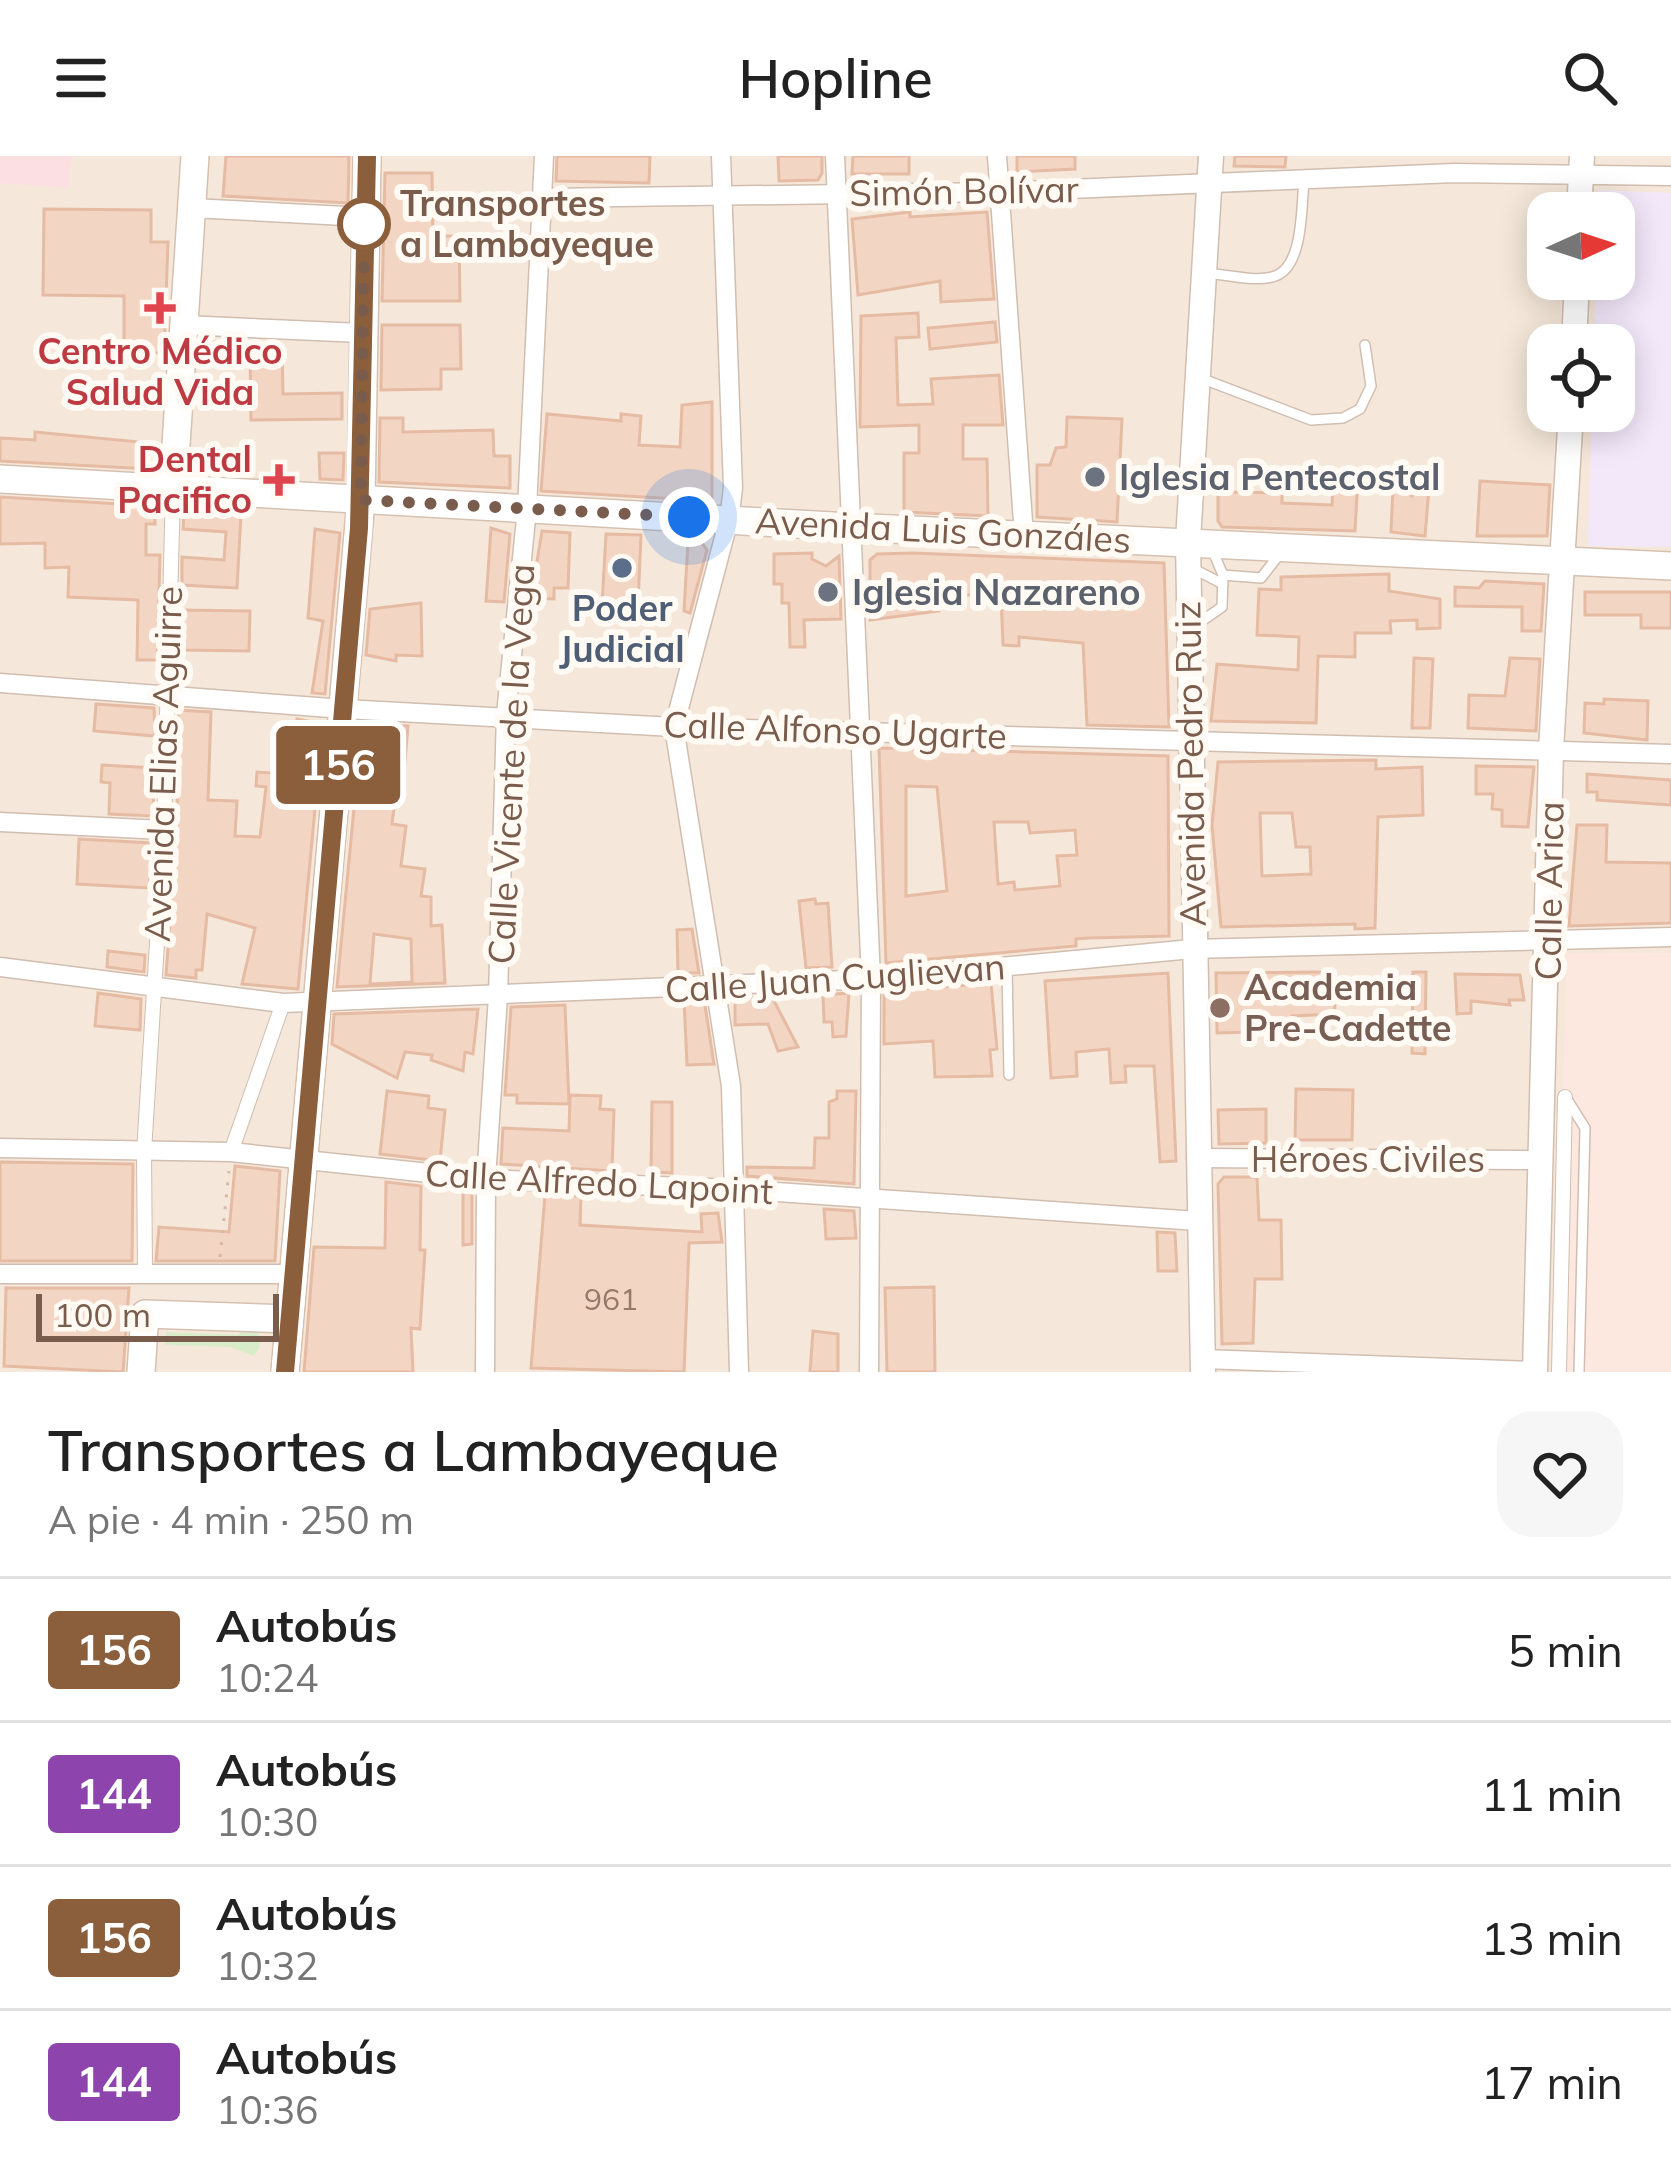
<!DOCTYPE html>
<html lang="es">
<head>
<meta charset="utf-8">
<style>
	:root { --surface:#fff; --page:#f6f6f6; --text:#222; --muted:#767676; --line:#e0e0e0 }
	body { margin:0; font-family:Mulish,sans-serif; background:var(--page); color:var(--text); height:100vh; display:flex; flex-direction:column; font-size:45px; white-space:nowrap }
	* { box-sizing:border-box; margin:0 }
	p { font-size:39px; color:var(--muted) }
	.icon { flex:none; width:66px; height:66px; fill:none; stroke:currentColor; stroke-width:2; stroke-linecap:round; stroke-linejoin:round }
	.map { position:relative; height:1216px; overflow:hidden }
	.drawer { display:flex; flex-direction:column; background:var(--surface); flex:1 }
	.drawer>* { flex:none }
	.badge { padding:0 24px; border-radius:9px; font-size:42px; line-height:78px }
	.needle { width:78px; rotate:87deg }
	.tools { position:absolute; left:1527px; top:36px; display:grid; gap:24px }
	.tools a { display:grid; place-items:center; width:108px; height:108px; border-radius:24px; background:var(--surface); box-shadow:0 6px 30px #0003; font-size:60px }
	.scale { position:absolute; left:36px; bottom:30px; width:243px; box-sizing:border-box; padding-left:12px; border:6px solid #7a5c4d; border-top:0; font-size:33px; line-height:42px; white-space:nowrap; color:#7a5c4d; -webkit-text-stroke:9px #fffaf3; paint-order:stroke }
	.you { position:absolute; width:60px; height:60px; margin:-30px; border:9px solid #fff; border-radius:50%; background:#1a73e8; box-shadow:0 0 0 18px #1a73e833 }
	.map>.badge { position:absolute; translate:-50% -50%; box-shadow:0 0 0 6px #fff }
	.round { display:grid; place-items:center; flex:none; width:126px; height:126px; border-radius:36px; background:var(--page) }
	.head { display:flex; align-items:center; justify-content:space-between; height:204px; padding:0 48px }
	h1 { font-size:57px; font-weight:600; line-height:90px }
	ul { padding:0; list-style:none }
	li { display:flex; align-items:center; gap:36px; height:144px; padding:0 48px; border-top:3px solid var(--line) }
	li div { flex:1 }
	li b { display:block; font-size:45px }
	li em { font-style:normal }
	li .badge { min-width:132px; font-weight:700; text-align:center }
	header { display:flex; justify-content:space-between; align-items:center; height:156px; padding:0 48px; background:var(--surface); font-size:54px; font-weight:600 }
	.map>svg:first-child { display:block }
	.residential { fill:#f5e8da; fill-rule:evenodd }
	.commercial { fill:#fde8e0 }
	.education { fill:#f3e8fa }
	.medical { fill:#fbdfe3 }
	.green { fill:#d8ecc9 }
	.building { fill:#f3d5c3; stroke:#e6bba3; stroke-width:3; fill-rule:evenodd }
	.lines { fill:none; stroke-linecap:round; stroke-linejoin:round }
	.service-casing { stroke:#d1beb0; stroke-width:12 }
	.pedestrian-casing { stroke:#d1beb0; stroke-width:16 }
	.minor-casing { stroke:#d1beb0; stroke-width:21 }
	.tertiary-casing { stroke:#d1beb0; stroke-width:27 }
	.secondary-casing { stroke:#d6c0b0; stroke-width:30 }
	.path { stroke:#d9b8a5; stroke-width:3; stroke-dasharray:3 9; stroke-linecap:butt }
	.service { stroke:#fff; stroke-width:9 }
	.pedestrian { stroke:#fff; stroke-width:14 }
	.minor { stroke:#fff; stroke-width:18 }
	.tertiary { stroke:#fff; stroke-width:24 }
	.secondary { stroke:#fff; stroke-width:27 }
	.line-casing { stroke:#fff; stroke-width:27 }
	.line { stroke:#8b5e3c; stroke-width:18 }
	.walk { stroke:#7a5c4d; stroke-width:12; stroke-dasharray:0 21.6 }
	.stop-dot { fill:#fff; stroke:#8b5e3c; stroke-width:6 }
	.health-dot { fill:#e0444e; stroke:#fffaf3; stroke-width:4.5 }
	.worship-dot { fill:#6b7280; stroke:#fffaf3; stroke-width:4.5 }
	.service-dot { fill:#5c6f8a; stroke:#fffaf3; stroke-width:4.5 }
	.education-dot { fill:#8d6e63; stroke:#fffaf3; stroke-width:4.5 }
	.labels { text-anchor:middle; stroke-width:12; stroke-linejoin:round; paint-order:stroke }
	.number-label { font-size:30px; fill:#987a6a }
	.street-label { font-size:36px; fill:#7a5c4d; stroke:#fffaf3 }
	.stop-label { font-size:36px; font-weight:bold; fill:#7a5c4d; stroke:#fffaf3; text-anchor:start }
	.health-label { font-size:36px; font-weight:bold; fill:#be3a42; stroke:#fffaf3 }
	.worship-label { font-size:36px; font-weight:bold; fill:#5b616d; stroke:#fffaf3; text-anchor:start }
	.service-label { font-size:36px; font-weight:bold; fill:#4e5e75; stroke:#fffaf3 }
	.education-label { font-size:36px; font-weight:bold; fill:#785e54; stroke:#fffaf3; text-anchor:start }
</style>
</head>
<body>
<header><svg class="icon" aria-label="menu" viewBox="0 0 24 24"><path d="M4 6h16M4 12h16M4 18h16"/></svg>Hopline<svg class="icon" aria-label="search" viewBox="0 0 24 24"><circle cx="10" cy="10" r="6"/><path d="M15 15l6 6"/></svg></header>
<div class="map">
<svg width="1671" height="1216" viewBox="0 0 1671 1216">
	<rect width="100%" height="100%" fill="#fdf6ec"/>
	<path class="residential" d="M0 0H1671V1216H0ZM1548 57H1614V123H1548ZM1548 189H1614V255H1548Z"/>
	<path class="commercial" d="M1671 797V1216H1554L1567 798Z"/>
	<path class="education" d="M1598 34 1671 37V391L1588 390 1592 255H1614V189H1594L1596 123H1614V57H1598Z"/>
	<path class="medical" d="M0 0H71L68 32 0 27Z"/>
	<path class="green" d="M246 1173 258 1175 260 1191 254 1200 230 1191 165 1189 166 1176 237 1179Z"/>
	<g class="building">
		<path d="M226 0H349L348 47 223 40Z"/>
		<path d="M557 0H650L649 27 556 25Z"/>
		<path d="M778 0H822V17L818 24 779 25Z"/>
		<path d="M853 0H909V18H852Z"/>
		<path d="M1017 0H1075V13L1017 16Z"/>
		<path d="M1235 0H1286L1285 11 1234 10Z"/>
		<path d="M385 17H432L433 80H459L460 145H382Z"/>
		<path d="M44 53 151 54V86H168L164 197H124V140L43 139Z"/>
		<path d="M910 56V61L987 56 994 143 941 146 940 125 858 139 852 63Z"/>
		<path d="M918 157 919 181 896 182 898 249 933 248 931 223 999 219 1003 269H963V303H987L988 360 904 356V297H919V269L860 271 861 160Z"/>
		<path d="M995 166 997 186 930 193 928 172Z"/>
		<path d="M382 169H460L461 213H441V233L381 234Z"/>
		<path d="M243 185V201H200L201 186Z"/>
		<path d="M250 194H282L283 238 342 237V263L251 264Z"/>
		<path d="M712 246V345L541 335 547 258 621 265V258L641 260 639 289 680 291 682 249Z"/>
		<path d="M1067 261 1122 263 1117 366 1037 361V309H1050L1056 292 1066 291Z"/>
		<path d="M380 262H403V276L493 274 494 300H510V332L379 326Z"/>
		<path d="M35 276 150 287 149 313 0 305V282L35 284Z"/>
		<path d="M319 297H344L343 324 320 323Z"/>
		<path d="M1334 314 1358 321 1355 375 1222 371 1218 365V336L1282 337V347L1332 349Z"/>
		<path d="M1414 319 1430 320 1425 380 1391 376 1393 331 1412 340Z"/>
		<path d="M1480 325 1550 329 1547 380H1477Z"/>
		<path d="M0 341 155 350V368H146V399H160L157 504H137L138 444 68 441 69 411 45 412V387L0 388Z"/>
		<path d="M184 355 241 358 237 432 182 429V401L224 404 226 376 183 373Z"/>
		<path d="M491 372 510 378 504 446 486 445Z"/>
		<path d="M315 373 340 377 325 538 312 537 323 465 308 462Z"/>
		<path d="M542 375 570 377 568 432H554V443L531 442Z"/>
		<path d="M606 378 641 379 638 449H602Z"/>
		<path d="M688 386 702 387 707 394 690 457 684 455Z"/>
		<path d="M812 397V403L826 410 839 400 841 463 804 464 805 491H790L789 447H782V428H774V398Z"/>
		<path d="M913 397 1164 407 1169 571 1087 569 1083 487 1019 481V490L1003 489 1001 438 939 440V455L870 464V404L877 398Z"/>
		<path d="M1389 418V435L1440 443V472L1417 473V464L1390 465 1391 477H1355V501L1318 500 1316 567 1211 565 1217 508 1298 514 1299 481 1257 479 1259 433 1281 434V421Z"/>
		<path d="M1485 425 1544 428 1541 475H1522V451L1455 450V431L1479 432Z"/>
		<path d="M1585 436H1671V472H1641V459H1585Z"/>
		<path d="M421 447 422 500 396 499V505L366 499 370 453Z"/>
		<path d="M181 454 250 455 249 495 180 494Z"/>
		<path d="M1414 502 1433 503 1430 572H1412Z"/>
		<path d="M1510 502 1540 503 1536 575 1468 572 1469 539 1505 540Z"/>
		<path d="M1604 543 1648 545 1647 584 1584 577 1585 547 1604 548Z"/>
		<path d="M96 548 154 552 155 580 94 575Z"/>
		<path d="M178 554 211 556 208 644 237 645 235 680 260 681 266 631 256 630 257 616 272 617 275 588 295 590 297 563 323 568 298 833 242 828 255 772 207 758 202 814H196V822L166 819 177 674Z"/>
		<path d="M362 568 408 570 403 630 397 629 392 668 406 670 401 710 425 713 421 740 431 741V770L442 769 445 827 337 831ZM374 778 411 783 412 826 370 828Z"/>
		<path d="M879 592 1168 600 1169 780 1088 782 1076 783V790L886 807ZM906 630 937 631 947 735 906 740ZM994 666H1028L1030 677 1075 674 1077 699 1057 700 1060 730 1015 734 1014 726 998 728Z"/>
		<path d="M1376 604V613L1422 611 1423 659 1378 661 1375 772 1355 773V768L1221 771 1212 669 1218 606ZM1260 657H1292L1296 691H1310L1311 718 1262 720Z"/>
		<path d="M102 609 154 612 153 660 109 658 110 627 101 626Z"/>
		<path d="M1476 610 1534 611 1528 671 1502 670V654L1492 653 1493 638H1476Z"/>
		<path d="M1587 618 1671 624V649L1597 644V636H1587Z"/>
		<path d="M1577 669H1607L1606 706 1671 707V767L1569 770Z"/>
		<path d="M79 683 152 687 149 732 77 728Z"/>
		<path d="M815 743 816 748 828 747 832 811 806 812 799 745Z"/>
		<path d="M692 773 699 817H678L677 774Z"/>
		<path d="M108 795 145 799 144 816 107 811Z"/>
		<path d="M1323 816H1334L1335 858 1292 860V875L1217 877 1216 817Z"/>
		<path d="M1413 816H1426L1425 898 1412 897Z"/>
		<path d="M1168 817 1176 1005 1160 1006 1154 910H1125L1126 926 1111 927 1109 893 1076 896 1077 920 1051 922 1045 825Z"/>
		<path d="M1455 818 1520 819 1524 844H1509L1510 849 1471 845V857L1457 858Z"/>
		<path d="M991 827 997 893 990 894 992 920 935 921 933 885 884 888V836Z"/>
		<path d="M98 837 141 843 140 874 95 870Z"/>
		<path d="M849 837 846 880 833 881 832 866H824L823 839Z"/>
		<path d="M772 841 798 891 778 895 768 868 735 869V842Z"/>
		<path d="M704 843 714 908 687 909 684 844Z"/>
		<path d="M565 849 569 948 517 947V939H505L511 851Z"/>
		<path d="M478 853 473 898 465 896 463 915 431 904 432 899 405 896 397 922 332 888 334 858Z"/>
		<path d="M1296 933 1353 934 1352 984H1295Z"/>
		<path d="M387 935 429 940 428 952 445 954 440 1005 380 998Z"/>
		<path d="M837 935H856L854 1028 747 1020V1011L814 1012 815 982H829V946L837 943Z"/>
		<path d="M570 939 601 940 600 953 614 954 612 1015 501 1008 503 972 569 975Z"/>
		<path d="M652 946H672V1017L651 1016Z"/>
		<path d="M1266 953V987L1219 988 1218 954Z"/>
		<path d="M0 1006 133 1008 132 1105H0Z"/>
		<path d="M235 1010 280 1015 275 1105H156L159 1071 229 1076Z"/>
		<path d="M1224 1021H1257L1259 1064H1281L1282 1123H1255L1253 1187 1222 1188 1218 1028Z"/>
		<path d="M386 1026 421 1030 420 1094H425L420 1173 411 1172 413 1216H304L314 1091 385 1092Z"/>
		<path d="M463 1034 472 1035V1088L463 1089Z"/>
		<path d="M545 1039 581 1040 580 1069 702 1076 701 1058 718 1057 722 1086 689 1087 684 1216 531 1212Z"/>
		<path d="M824 1053 854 1055 856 1082 826 1083Z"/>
		<path d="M1157 1076 1175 1077 1177 1115H1158Z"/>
		<path d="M934 1131 935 1216H887L885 1132Z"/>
		<path d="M6 1132H129L123 1216 4 1210Z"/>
		<path d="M813 1175 838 1178V1216H810Z"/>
	</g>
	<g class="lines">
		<g class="service-casing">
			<g id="service">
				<path d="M1204 117C1224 118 1253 126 1272 121 1304 114 1301 51 1304 26"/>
				<path d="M1203 223 1311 264 1343 262 1360 253 1371 230 1365 189"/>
				<path d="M1190 411 1223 428"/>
				<path d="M1223 419 1261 422 1282 395"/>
				<path d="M1193 471 1222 451 1223 419 1211 391"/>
				<path d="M1007 810 1009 919"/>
				<path d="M1568 945 1585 972 1579 1216"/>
			</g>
		</g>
		<g class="pedestrian-casing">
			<g id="pedestrian">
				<path d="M231 996 283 847"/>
				<path d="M145 1115 144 996 164 674 173 334"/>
				<path d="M1559 1216 1565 941"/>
			</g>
		</g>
		<g class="minor-casing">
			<g id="minor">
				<path d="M721 0 733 332 729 363 674 571 731 930 739 1216"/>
				<path d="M835 0 871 823 869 1216"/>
				<path d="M997 0 1024 380"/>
				<path d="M545 42 1000 36 1454 17 1671 20"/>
				<path d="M192 52 364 61"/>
				<path d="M184 169 361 177"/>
				<path d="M0 527 344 553 674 571 1671 598"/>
				<path d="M0 666 164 674"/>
				<path d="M0 811 283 847 871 823 1192 793 1671 781"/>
				<path d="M0 992 231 996 486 1023 734 1033 1198 1065"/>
				<path d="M1196 1002 1540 1004"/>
				<path d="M0 1118H292"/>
				<path d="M1203 1203 1535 1215"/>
				<path d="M485 1216 486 1023 498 840 506 558 527 353 544 0"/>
			</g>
		</g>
		<g class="tertiary-casing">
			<g id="tertiary">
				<path d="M1579 57 1582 0"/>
				<path d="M1574 189 1577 123"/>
				<path d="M1203 1216 1188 385 1211 0"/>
				<path d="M1535 1216 1551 594 1571 255"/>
			</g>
		</g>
		<g class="secondary-casing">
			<g id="secondary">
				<path d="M0 323 850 371 1671 410"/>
				<path d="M173 334 195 0"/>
				<path d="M141 1216 145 1158 289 1163"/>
				<path d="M285 1216 361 344 367 0"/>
			</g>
		</g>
		<path class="path" d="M220 1101 229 1015"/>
		<use href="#service" class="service"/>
		<use href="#pedestrian" class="pedestrian"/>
		<use href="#minor" class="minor"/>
		<use href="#tertiary" class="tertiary"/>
		<use href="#secondary" class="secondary"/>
	</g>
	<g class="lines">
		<g class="line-casing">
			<path id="line" d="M285 1216 359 372 367 0"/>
		</g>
		<use href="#line" class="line"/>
		<path class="walk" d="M364 68 361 344 689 361"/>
	</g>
	<circle class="stop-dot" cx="364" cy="68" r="24"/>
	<g class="health-dot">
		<path d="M154 134h12v12h12v12h-12v12h-12v-12h-12v-12h12z"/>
		<path d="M273 306h12v12h12v12h-12v12h-12v-12h-12v-12h12z"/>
	</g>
	<g class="worship-dot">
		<circle cx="1095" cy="321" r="12"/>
		<circle cx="828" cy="436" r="12"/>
	</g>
	<circle class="service-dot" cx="622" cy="412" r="12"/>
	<circle class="education-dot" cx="1220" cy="852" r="12"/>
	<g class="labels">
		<g class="number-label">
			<text x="611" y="1154">961</text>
		</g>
		<g class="street-label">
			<text transform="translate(964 35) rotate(-1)" y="13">Simón Bolívar</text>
			<text transform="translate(943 374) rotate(3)" y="13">Avenida Luis Gonzáles</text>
			<text transform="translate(835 574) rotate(2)" y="13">Calle Alfonso Ugarte</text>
			<text transform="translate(163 608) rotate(-88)" y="13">Avenida Elias Aguirre</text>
			<text transform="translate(511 608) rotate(-87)" y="13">Calle Vicente de la Vega</text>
			<text transform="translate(1190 608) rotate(-91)" y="13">Avenida Pedro Ruiz</text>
			<text transform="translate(1549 735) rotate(-89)" y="13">Calle Arica</text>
			<text transform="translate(835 822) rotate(-4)" y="13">Calle Juan Cuglievan</text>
			<text x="1368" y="1016">Héroes Civiles</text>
			<text transform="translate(599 1026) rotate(3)" y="13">Calle Alfredo Lapoint</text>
		</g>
		<g class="stop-label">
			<text x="400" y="60">Transportes<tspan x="400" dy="41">a Lambayeque</tspan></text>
		</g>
		<g class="health-label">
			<text x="160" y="208">Centro Médico<tspan x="160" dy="41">Salud Vida</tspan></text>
			<text x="252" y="316" text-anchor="end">Dental<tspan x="252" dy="41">Pacifico</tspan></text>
		</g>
		<g class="worship-label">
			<text x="1119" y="334">Iglesia Pentecostal</text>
			<text x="852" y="449">Iglesia Nazareno</text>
		</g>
		<g class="service-label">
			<text x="622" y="465">Poder<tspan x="622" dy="41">Judicial</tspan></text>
		</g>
		<g class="education-label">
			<text x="1244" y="844">Academia<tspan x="1244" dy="41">Pre-Cadette</tspan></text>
		</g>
	</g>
</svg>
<div class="tools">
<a><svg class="needle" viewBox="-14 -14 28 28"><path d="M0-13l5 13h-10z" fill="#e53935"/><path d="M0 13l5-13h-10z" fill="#767676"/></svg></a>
<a><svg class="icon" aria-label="locate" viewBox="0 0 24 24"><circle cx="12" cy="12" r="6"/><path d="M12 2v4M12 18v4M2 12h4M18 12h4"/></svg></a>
</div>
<div class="scale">100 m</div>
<div class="you" style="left:689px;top:361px"></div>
<b class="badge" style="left:338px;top:609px;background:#8b5e3c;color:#fff">156</b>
</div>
<section class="drawer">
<div class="head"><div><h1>Transportes a Lambayeque</h1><p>A pie · 4 min · 250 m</p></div><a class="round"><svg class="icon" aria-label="heart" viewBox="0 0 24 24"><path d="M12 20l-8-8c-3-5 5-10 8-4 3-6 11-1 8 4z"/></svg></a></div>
<ul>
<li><span class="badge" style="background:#8b5e3c;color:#fff">156</span><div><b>Autobús</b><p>10:24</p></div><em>5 min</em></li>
<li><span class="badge" style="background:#8e44ad;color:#fff">144</span><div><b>Autobús</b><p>10:30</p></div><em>11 min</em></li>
<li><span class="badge" style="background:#8b5e3c;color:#fff">156</span><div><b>Autobús</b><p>10:32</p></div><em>13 min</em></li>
<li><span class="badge" style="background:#8e44ad;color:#fff">144</span><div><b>Autobús</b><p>10:36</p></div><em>17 min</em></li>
</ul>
</section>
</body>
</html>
